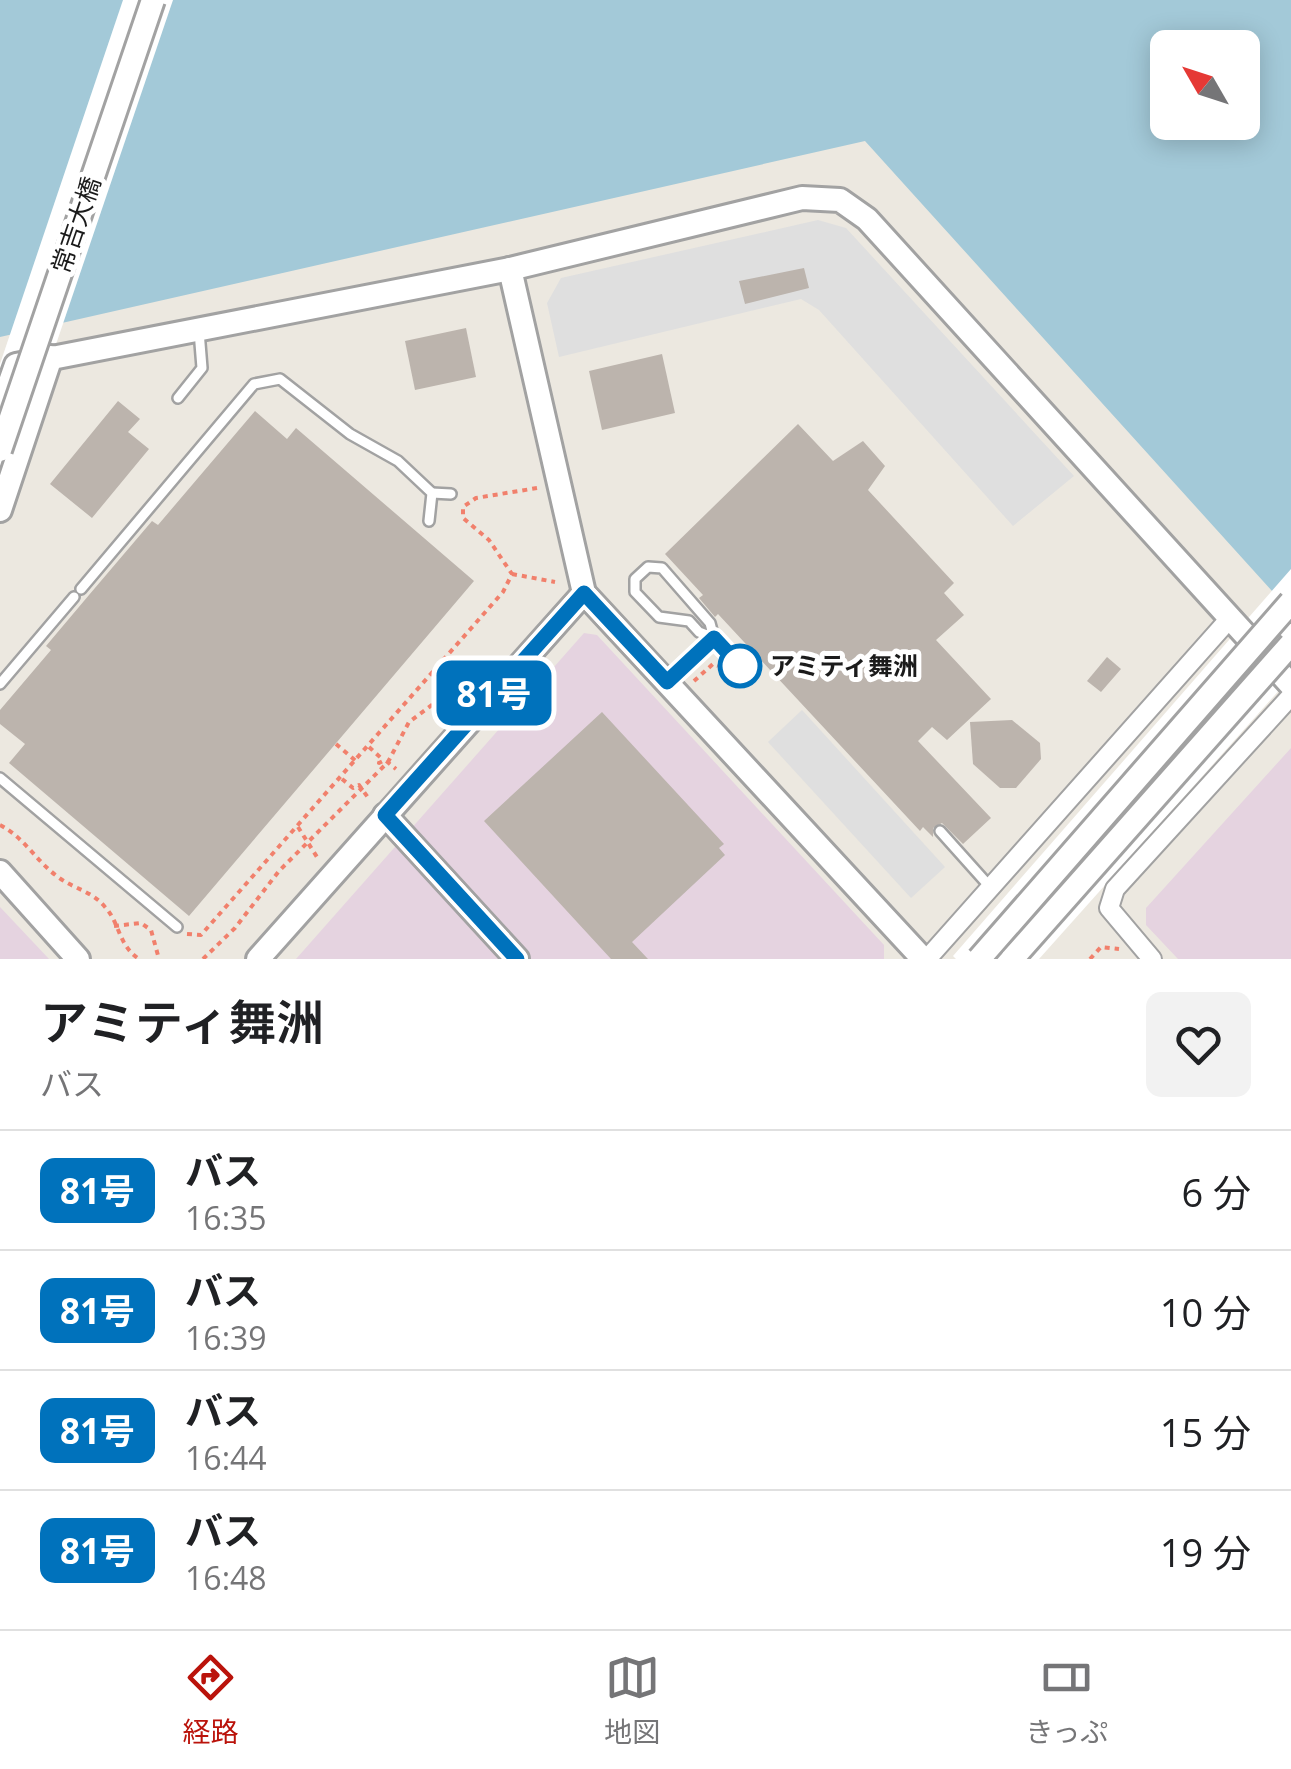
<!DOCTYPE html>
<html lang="ja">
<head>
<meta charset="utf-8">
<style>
	:root { --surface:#fff; --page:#f2f2f2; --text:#202124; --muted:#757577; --line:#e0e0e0; --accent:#ba130b }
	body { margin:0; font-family:"Open Sans","Noto Sans JP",sans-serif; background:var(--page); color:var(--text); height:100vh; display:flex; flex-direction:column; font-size:38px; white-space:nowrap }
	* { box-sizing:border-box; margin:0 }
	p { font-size:32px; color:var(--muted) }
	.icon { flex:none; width:55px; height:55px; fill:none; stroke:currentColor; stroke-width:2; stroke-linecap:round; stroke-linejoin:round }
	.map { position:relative; height:959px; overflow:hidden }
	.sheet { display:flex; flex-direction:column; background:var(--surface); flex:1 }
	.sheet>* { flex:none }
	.badge { padding:0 20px; border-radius:15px; font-size:35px; line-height:65px }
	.needle { width:65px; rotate:309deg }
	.buttons { position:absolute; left:1150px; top:30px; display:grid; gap:20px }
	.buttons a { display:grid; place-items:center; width:110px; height:110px; border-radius:15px; background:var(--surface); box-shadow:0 5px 25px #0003; font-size:50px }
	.map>.badge { position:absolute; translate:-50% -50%; box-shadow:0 0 0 5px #fff }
	.round { display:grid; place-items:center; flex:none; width:105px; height:105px; border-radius:15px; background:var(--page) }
	.overview { display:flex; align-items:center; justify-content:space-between; height:170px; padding:0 40px }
	h1 { font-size:48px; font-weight:600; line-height:75px }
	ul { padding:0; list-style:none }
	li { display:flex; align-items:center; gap:30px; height:120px; padding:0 40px; border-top:2px solid var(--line) }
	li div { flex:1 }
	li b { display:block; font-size:38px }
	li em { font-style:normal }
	li .badge { min-width:110px; font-weight:700; text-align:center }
	.dock { display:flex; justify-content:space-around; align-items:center; height:140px; border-top:2px solid var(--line); background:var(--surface); font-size:28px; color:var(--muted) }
	.dock a { display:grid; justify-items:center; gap:5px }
	.dock .current { color:var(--accent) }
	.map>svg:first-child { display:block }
	.industrial { fill:#e5d3e0 }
	.parking { fill:#dfdfdf }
	.water { fill:#a3c9d8; fill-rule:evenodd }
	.pier { fill:#fff }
	.building { fill:#bcb4ad }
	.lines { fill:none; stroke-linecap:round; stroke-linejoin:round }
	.service-casing { stroke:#a2a2a2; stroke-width:14 }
	.minor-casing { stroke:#a2a2a2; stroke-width:22 }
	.tertiary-casing { stroke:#a2a2a2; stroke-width:28 }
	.path { stroke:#f1806c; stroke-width:4; stroke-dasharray:5 5; stroke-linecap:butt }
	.service { stroke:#fff; stroke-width:9 }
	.minor { stroke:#fff; stroke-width:18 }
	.tertiary { stroke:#fff; stroke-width:22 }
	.tertiary-bridge-casing { stroke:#a2a2a2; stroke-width:28; stroke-linecap:butt }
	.tertiary-bridge { stroke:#fff; stroke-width:22 }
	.line-casing { stroke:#fff; stroke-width:22 }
	.line { stroke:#0072bc; stroke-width:15 }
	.stop-dot { fill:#fff; stroke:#0072bc; stroke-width:5 }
	.labels { text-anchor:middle; stroke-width:10; stroke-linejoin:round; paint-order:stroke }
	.street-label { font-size:25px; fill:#1b1b1b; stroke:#fff }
	.stop-label { font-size:25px; font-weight:bold; fill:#1b1b1b; stroke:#fff; text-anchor:start }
</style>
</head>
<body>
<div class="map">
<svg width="1291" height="959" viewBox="0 0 1291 959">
	<rect width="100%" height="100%" fill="#ece8e0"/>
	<g class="industrial">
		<path d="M584 633 597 635 884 945V959H296Z"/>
		<path d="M1291 748V959H1178L1146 925V908Z"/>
		<path d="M0 907 49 959H0Z"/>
	</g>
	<g class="parking">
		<path d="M818 220 846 228 1074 476 1013 526 819 310 801 299 559 357 547 303 561 278Z"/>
		<path d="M802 710 945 867 911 898 768 742Z"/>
	</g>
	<path class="water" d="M0 0H1291V612L865 141 0 337ZM1168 48H1242V122H1168Z"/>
	<g class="pier">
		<path d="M123 0H173L17 459 0 488V364Z"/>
		<path d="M1291 569V677L1039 959H956L953 956Z"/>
	</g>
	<g class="building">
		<path d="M804 268 809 288 745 304 739 281Z"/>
		<path d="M466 328 476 377 415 390 405 341Z"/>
		<path d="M662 354 675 413 602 430 589 371Z"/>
		<path d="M118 401 140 419 128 432 149 449 92 518 50 484Z"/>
		<path d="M255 411 287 439 296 428 474 581 189 916 9 763 25 744 0 724V710L51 650 46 646 89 595 152 521 158 525Z"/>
		<path d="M798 424 833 461 863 441 885 466 868 490 954 583 944 593 964 615 936 640 991 699 947 740 932 727 918 741 991 818 963 844 942 823 933 828V837L923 827 920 831 718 614 715 617 699 598 703 595 665 554Z"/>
		<path d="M1107 657 1121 669 1101 692 1087 681Z"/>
		<path d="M602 712 724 844 719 848 725 855 632 942 648 959H611L484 821Z"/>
		<path d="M1012 720 1040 743 1041 759 1016 788H1000L973 764 970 722Z"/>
	</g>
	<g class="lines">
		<g class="service-casing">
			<g id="service">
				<path d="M178 398 202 368 199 331"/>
				<path d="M432 493 451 494"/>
				<path d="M648 567 662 568 710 623 714 638 699 632 689 621 659 617 635 592V579Z"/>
				<path d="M81 589 254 384 280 379 350 434 398 461 432 493 429 521"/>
				<path d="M669 680 714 638 739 666"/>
				<path d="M0 684 74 597"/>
				<path d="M0 778 177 927"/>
				<path d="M940 831 991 888"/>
			</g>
		</g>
		<g class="minor-casing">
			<g id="minor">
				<path d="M927 959 1231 617"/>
				<path d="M1152 959 1109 908 1115 889 1291 696"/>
			</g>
		</g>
		<g class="tertiary-casing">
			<g id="tertiary">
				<path d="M510 269 584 593 923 959"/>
				<path d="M0 410 16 365 510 269 802 198 840 200 867 219 1291 685"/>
				<path d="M0 510 51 357"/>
				<path d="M385 815 517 959"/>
				<path d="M0 872 78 959"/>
				<path d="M258 959 584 593"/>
			</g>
		</g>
		<g class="path">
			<path d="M512 574 555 582"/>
			<path d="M694 681 713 664 718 666"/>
			<path d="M336 744 356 761"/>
			<path d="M369 747 381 758 379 763 385 760 396 769"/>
			<path d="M342 779 353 788 359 785 369 799"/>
			<path d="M0 825C25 838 36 861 58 877 74 889 92 891 105 907 120 923 118 945 139 959"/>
			<path d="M298 827 317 857"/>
			<path d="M114 926 141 923 151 930 159 959"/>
			<path d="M187 934 201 935 503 592 512 574 489 540 463 518V507L476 498 537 488"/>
			<path d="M203 959 235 928 279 871 388 762 409 722 456 687 471 684"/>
			<path d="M1090 959 1101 947 1119 949"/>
		</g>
		<use href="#service" class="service"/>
		<use href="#minor" class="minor"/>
		<use href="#tertiary" class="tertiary"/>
		<g class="tertiary-bridge-casing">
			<g id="tertiary-bridge">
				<path d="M0 450 153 0"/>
				<path d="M979 959 1291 602"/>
				<path d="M1012 959 1291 644"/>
			</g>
		</g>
		<use href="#tertiary-bridge" class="tertiary-bridge"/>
	</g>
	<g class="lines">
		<g class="line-casing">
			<path id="line" d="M517 959 385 815 584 593 667 682 714 638 740 666"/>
		</g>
		<use href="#line" class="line"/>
	</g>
	<circle class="stop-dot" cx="740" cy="666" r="20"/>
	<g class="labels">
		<g class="street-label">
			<text transform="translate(76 225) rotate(-71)" y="9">常吉大橋</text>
		</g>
		<g class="stop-label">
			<text x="770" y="675">アミティ舞洲</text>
		</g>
	</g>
</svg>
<div class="buttons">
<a><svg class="needle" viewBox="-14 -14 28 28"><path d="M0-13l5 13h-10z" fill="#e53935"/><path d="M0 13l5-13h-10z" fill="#757577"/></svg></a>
</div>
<b class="badge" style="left:494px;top:693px;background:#0072bc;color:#fff">81号</b>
</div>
<section class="sheet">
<div class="overview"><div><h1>アミティ舞洲</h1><p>バス</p></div><a class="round"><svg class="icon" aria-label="heart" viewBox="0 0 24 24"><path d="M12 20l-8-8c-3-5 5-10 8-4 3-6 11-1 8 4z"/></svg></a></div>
<ul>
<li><span class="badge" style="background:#0072bc;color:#fff">81号</span><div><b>バス</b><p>16:35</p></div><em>6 分</em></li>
<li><span class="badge" style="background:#0072bc;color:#fff">81号</span><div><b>バス</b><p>16:39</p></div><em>10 分</em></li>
<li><span class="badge" style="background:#0072bc;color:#fff">81号</span><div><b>バス</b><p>16:44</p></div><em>15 分</em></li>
<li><span class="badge" style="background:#0072bc;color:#fff">81号</span><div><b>バス</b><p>16:48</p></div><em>19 分</em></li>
</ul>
</section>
<nav class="dock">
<a class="current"><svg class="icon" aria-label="directions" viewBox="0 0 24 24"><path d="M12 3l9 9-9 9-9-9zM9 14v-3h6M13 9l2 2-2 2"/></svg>経路</a>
<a><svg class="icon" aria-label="map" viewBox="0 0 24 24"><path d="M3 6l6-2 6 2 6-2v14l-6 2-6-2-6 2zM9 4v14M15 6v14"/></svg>地図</a>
<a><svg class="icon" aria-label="tickets" viewBox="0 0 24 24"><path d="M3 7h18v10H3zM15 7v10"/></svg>きっぷ</a>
</nav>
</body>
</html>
